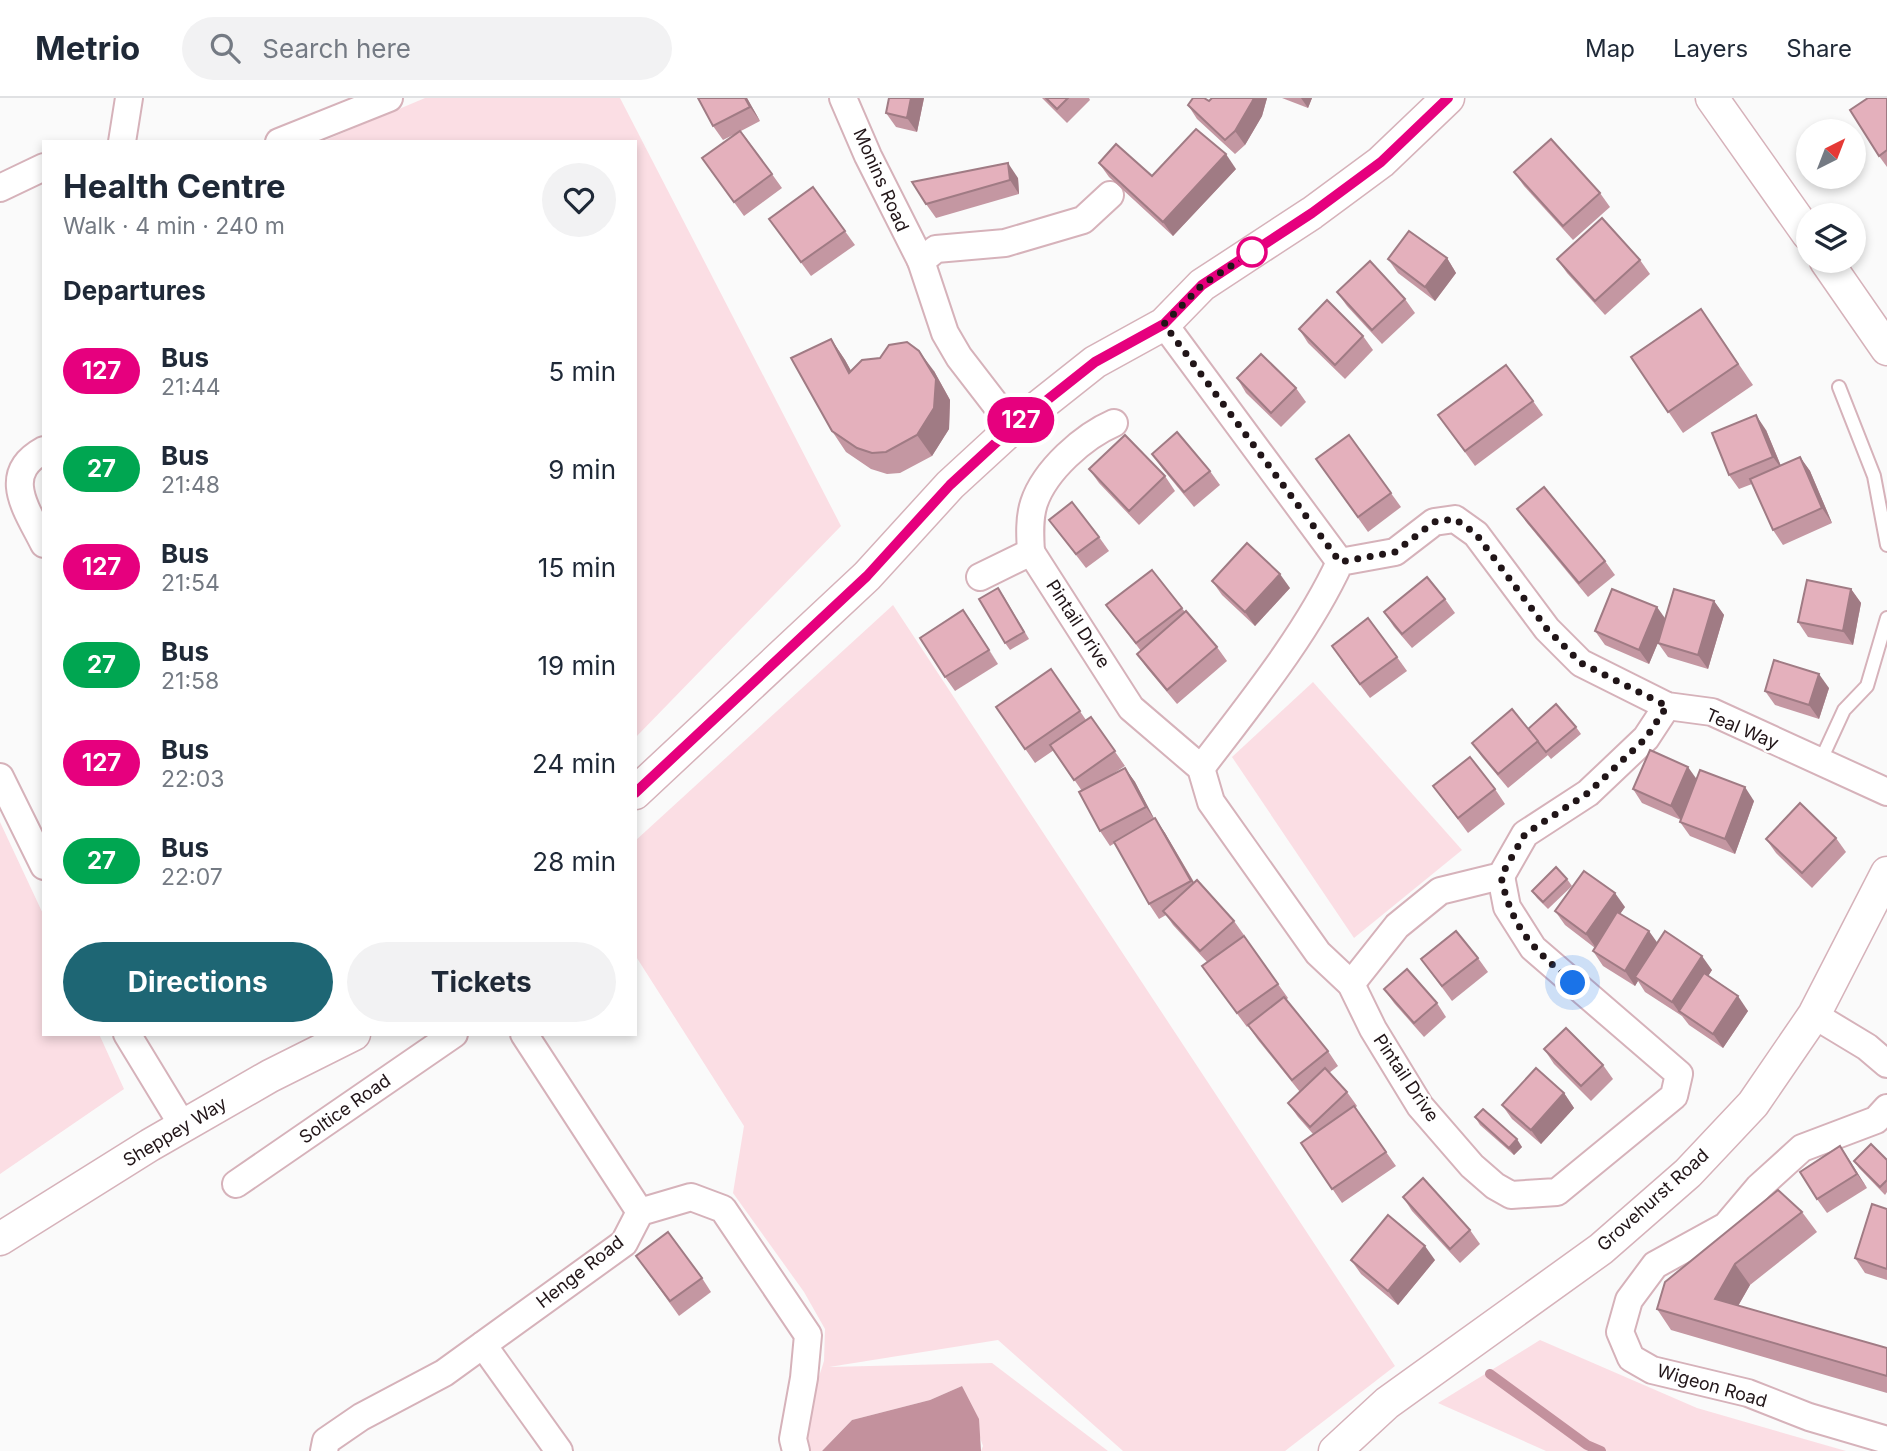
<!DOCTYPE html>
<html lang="en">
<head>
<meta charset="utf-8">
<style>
	:root { --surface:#fff; --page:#f2f2f3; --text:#1f2937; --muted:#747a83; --line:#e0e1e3; --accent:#1e6674 }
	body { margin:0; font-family:Inter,sans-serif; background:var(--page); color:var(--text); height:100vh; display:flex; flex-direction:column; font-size:26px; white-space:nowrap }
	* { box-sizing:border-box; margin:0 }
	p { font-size:23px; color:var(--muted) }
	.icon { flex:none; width:38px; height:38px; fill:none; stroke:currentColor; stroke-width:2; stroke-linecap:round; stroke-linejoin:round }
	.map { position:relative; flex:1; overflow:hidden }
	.side { position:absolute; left:42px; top:42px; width:595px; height:896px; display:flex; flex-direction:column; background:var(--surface); border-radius:0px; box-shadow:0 4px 10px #0003 }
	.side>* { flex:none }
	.badge { padding:0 14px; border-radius:23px; font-size:24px; line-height:46px }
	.needle { width:46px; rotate:42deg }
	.fabs { position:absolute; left:1796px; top:21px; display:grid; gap:14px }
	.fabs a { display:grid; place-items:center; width:70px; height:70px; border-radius:50%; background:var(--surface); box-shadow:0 4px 10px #0003; font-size:35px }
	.you { position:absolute; width:35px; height:35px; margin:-18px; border:5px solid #fff; border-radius:50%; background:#1a73e8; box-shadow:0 0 0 10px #1a73e833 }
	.map>.badge { position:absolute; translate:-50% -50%; box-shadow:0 0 0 4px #fff }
	h2 { padding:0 21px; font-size:26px; line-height:63px }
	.round { display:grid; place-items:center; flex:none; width:74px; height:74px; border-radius:37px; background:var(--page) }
	.overview { display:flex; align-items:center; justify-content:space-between; height:119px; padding:0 21px }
	h1 { font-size:33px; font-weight:700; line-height:52px }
	.button { display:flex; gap:14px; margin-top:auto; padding:14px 21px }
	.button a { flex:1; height:80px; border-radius:42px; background:var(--accent); color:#fff; font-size:28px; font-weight:700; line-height:80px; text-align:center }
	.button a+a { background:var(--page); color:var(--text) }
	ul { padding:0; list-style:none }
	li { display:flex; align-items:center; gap:21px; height:98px; padding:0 21px }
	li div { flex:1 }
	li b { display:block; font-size:26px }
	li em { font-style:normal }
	li .badge { min-width:77px; font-weight:700; text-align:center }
	header { display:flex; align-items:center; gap:42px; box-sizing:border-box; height:98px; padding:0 35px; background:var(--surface); border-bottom:2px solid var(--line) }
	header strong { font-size:33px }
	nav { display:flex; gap:38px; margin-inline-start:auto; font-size:24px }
	.search { width:490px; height:63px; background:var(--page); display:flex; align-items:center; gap:18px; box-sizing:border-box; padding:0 24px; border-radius:38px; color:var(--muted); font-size:26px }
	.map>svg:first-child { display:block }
	.green { fill:#fbdee4 }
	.water { fill:#c3919d }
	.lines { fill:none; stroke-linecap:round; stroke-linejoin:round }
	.stream { stroke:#c3919d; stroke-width:10 }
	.service-casing { stroke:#d6b2ba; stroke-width:16 }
	.minor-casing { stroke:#d6b2ba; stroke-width:30 }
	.tertiary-casing { stroke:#d6b2ba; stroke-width:35 }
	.service { stroke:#fff; stroke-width:12 }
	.minor { stroke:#fff; stroke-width:26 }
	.tertiary { stroke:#fff; stroke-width:32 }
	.wall { fill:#c497a2 }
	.shaded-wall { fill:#a07b84 }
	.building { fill:#e4b0bc; stroke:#a07b84; stroke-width:2 }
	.line-casing { stroke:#fff; stroke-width:16 }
	.line { stroke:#e6007e; stroke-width:10 }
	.walk { stroke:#211518; stroke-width:7; stroke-dasharray:0 12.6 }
	.stop-dot { fill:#fff; stroke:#e6007e; stroke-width:3.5 }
	.labels { text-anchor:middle; stroke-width:5; stroke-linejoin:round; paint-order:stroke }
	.street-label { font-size:18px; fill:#211518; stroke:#fff }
</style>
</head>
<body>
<header>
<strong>Metrio</strong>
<div class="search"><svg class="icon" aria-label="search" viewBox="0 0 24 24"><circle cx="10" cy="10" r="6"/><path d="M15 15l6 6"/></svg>Search here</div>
<nav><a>Map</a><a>Layers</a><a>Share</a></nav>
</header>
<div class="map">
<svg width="1887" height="1353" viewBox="0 0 1887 1353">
	<rect width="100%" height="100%" fill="#fafafa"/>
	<g class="green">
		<path d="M425 0H620L841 428 635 640V44H321Z"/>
		<path d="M893 507 1395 1268 1285 1353H1123L998 1242 829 1269 992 1265 1108 1353H981L983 1348 962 1288 930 1302 852 1322 822 1353H811L804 1326 824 1263 825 1231 804 1194 733 1095 744 1028 635 857V743Z"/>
		<path d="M1313 584 1462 752 1354 840 1232 659Z"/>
		<path d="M0 724 44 818V936H99L124 991 0 1076Z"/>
		<path d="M1540 1242 1697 1310 1846 1353H1546L1438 1305Z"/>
	</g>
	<path class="water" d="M962 1288 979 1321 981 1353H822L852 1322 930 1302Z"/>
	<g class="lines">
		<path class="stream" d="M1490 1276 1587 1347 1601 1353"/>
		<g class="service-casing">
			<g id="service">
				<path d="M1839 289 1874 378 1887 447"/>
				<path d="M1820 664 1844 612 1867 588 1887 520"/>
			</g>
		</g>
		<g class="minor-casing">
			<g id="minor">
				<path d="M843 0 868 58 921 163 945 235 959 259 1013 329"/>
				<path d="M122 44 129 0"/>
				<path d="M279 44 389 0"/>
				<path d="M0 90 44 69"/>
				<path d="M921 163 936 151 1005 145 1083 122 1110 97"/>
				<path d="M1164 226 1340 464"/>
				<path d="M44 352C0 376 26 410 44 446"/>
				<path d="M1031 454 1131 610 1201 670 1211 704 1318 855 1351 886 1373 931 1420 1008 1472 1068 1495 1088 1511 1097 1557 1094 1674 998 1679 976 1533 850 1507 809 1501 778"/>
				<path d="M980 479 1031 454C1030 438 1029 420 1034 405 1045 372 1084 338 1114 325"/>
				<path d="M1201 670C1249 607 1307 536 1340 464L1395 454 1434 424 1455 421 1476 436 1547 531 1581 565 1667 608 1712 614 1887 694"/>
				<path d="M0 679 44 768"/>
				<path d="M1351 886 1397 828 1440 793 1501 778 1525 736 1588 695 1646 640 1667 608"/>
				<path d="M1814 917 1867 949 1887 966"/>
				<path d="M127 936 183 1028"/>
				<path d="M524 936 640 1114"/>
				<path d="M1887 1010 1876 1022 1802 1050 1759 1089 1726 1128 1655 1167 1629 1202 1620 1234 1631 1260 1652 1272 1748 1295 1809 1319 1887 1342"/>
				<path d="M236 1086 454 936"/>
				<path d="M483 1247 559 1353"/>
				<path d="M324 1353 326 1343 361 1319 444 1275 624 1145 640 1114 691 1099 723 1111 808 1237 804 1280 793 1341 796 1353"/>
			</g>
		</g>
		<g class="tertiary-casing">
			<g id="tertiary">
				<path d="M1712 0 1808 136"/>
				<path d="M1826 163 1887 251"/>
				<path d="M635 695 867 478 950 387 1013 329 1095 264 1164 226 1202 187 1312 115 1381 64 1448 0"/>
				<path d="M0 1141 150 1047 270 978 354 936"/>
				<path d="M1335 1353 1387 1305 1601 1151 1688 1075 1753 1006 1814 917 1887 775"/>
			</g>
		</g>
		<use href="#service" class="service"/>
		<use href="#minor" class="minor"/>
		<use href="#tertiary" class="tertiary"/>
	</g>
	<g class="wall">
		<path d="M747 0 760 23 741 33 782 90 744 118 702 60 737 35 723 42 713 28Z"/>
		<path d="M924 0 917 34 896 29 886 15Z"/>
		<path d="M1042 0H1089L1090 2 1067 25Z"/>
		<path d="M1212 0H1267L1262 18 1245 47 1235 56 1197 21 1188 7 1209 3Z"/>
		<path d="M1282 0H1312L1308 10Z"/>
		<path d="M1887 0V69L1879 58Z"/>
		<path d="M1099 65 1152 78 1236 71 1173 138 1109 79Z"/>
		<path d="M1514 74 1600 95 1610 109 1573 142 1524 88Z"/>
		<path d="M1018 80 1019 96 936 120 926 106Z"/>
		<path d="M813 89 855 147 811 178 769 121Z"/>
		<path d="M1447 160 1456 175 1435 203 1398 175 1388 161Z"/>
		<path d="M1557 161 1640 162 1650 176 1605 217 1567 175Z"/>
		<path d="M1337 194 1405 201 1415 215 1382 246 1347 208Z"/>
		<path d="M1701 211 1753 287 1683 335 1631 259Z"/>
		<path d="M1299 231 1363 238 1373 252 1345 281 1308 245Z"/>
		<path d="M831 241 845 262 851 273H934L950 302 949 331 932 358 900 375 887 376 871 371 846 354 832 333Z"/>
		<path d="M1237 280 1296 290 1306 304 1281 329 1246 295Z"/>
		<path d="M1533 303 1543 317 1475 368 1438 317Z"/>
		<path d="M1766 332 1781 368 1800 359 1810 373 1832 425 1783 447 1773 432 1752 386 1739 391 1729 377Z"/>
		<path d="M1349 337 1401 409 1368 434 1316 361Z"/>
		<path d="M1152 356 1210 373 1220 387 1194 409 1162 370Z"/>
		<path d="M1089 371 1165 378 1175 393 1139 427 1099 385Z"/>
		<path d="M1517 411 1605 463 1615 477 1588 499 1527 425Z"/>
		<path d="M1049 422 1099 439 1109 453 1086 470Z"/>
		<path d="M1152 472 1185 514 1217 549 1227 563 1177 606 1147 570 1137 556 1141 553 1106 507Z"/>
		<path d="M1212 483 1290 490 1255 528 1222 497Z"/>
		<path d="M1851 491 1861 505 1853 547 1808 539 1798 524Z"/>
		<path d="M1003 497 1029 541 1010 552 1005 545Z"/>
		<path d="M1445 501 1455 515 1412 550 1394 529 1384 514Z"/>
		<path d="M1714 503 1724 517 1708 571 1668 559 1658 545 1660 540 1649 566 1605 547 1595 533 1665 521Z"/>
		<path d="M963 512 998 566 955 593 945 579Z"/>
		<path d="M1397 559 1407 573 1370 600 1341 562Z"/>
		<path d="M1051 571 1086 622 1091 619 1125 668 1111 677 1125 670 1135 684 1154 721 1165 735 1194 784 1234 823 1244 837 1237 843 1244 838 1288 900 1286 902 1328 953 1338 968 1329 975 1347 994 1357 1008 1355 1010 1396 1068 1342 1105 1301 1045 1313 1036 1298 1019 1288 1005 1300 994 1258 942 1248 928 1247 929 1212 882 1207 864 1173 827 1166 817 1159 821 1149 806 1115 745 1110 748 1100 733 1082 693 1054 652 1035 665 996 609Z"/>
		<path d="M1829 590 1819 621 1775 607 1765 593Z"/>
		<path d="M1576 629 1581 636 1551 661 1546 655 1548 657 1508 690 1482 659 1472 645 1528 631Z"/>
		<path d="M1696 681 1754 703 1735 756 1690 738 1680 724 1681 722 1642 705 1633 691Z"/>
		<path d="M1433 688 1495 691 1505 706 1468 735Z"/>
		<path d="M1836 740 1846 754 1812 790 1776 755 1766 741Z"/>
		<path d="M1567 781 1572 788 1548 811 1537 800 1532 793Z"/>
		<path d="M1625 809 1620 816 1657 845 1712 872 1708 878 1748 913 1723 950 1689 927 1682 918 1645 894 1638 883 1635 888 1603 868 1593 853 1595 850 1565 827 1555 813Z"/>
		<path d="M1478 860 1488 874 1452 903 1421 861Z"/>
		<path d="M1384 891 1437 905 1446 919 1424 939 1394 905Z"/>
		<path d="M1544 951 1603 967 1613 981 1591 1003 1554 966Z"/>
		<path d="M1564 995 1574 1010 1541 1046 1512 1021 1502 1007Z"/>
		<path d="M1475 1019 1522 1049 1514 1057 1480 1027Z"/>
		<path d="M1840 1048 1867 1090 1827 1115 1817 1101Z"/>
		<path d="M1887 1062V1094L1885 1097 1859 1070 1854 1063Z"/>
		<path d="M1403 1099 1470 1132 1480 1146 1460 1165 1412 1113Z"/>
		<path d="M1887 1111V1182L1865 1175 1855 1160Z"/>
		<path d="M1802 1114 1817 1134 1750 1187 1738 1208 1887 1250V1295L1671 1232 1657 1211Z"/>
		<path d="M1351 1162H1435L1398 1207 1361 1176Z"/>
		<path d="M646 1172 702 1180 711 1194 679 1218Z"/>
	</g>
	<g class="shaded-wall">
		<path d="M745 0H747L760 23 750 9Z"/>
		<path d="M911 0H924L917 34 907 20Z"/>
		<path d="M1254 0H1267L1262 18 1245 47 1235 33Z"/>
		<path d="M1301 0H1312L1308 10Z"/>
		<path d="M1226 56 1236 71 1173 138 1163 124Z"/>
		<path d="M1008 65 1018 80 1019 96 1010 82Z"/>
		<path d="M1447 160 1456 175 1435 203 1425 189Z"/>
		<path d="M831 241 845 262 864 296 849 275Z"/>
		<path d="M919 253 934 273 950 302 949 331 932 358 917 337Z"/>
		<path d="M1756 317 1766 332 1783 373 1773 359Z"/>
		<path d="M1800 359 1810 373 1832 425 1822 410Z"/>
		<path d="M1280 476 1290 490 1255 528 1245 514Z"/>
		<path d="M1851 491 1861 505 1853 547 1843 533Z"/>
		<path d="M1714 503 1724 517 1708 571 1698 557Z"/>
		<path d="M1657 509 1667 523 1649 566 1639 552Z"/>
		<path d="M963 512 973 526 998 566 989 552Z"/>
		<path d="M1819 576 1829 590 1819 621 1809 607Z"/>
		<path d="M1688 669 1698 683 1681 722 1671 708Z"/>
		<path d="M1125 670 1135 684 1156 724 1146 709Z"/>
		<path d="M1745 689 1754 703 1735 756 1725 741Z"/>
		<path d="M1155 720 1165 735 1201 797 1191 783Z"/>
		<path d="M1615 795 1625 809 1596 850 1586 836Z"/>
		<path d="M1649 833 1659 847 1635 879 1638 883 1635 888 1625 873Z"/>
		<path d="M1702 858 1712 872 1684 916 1679 913 1682 918 1672 904Z"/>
		<path d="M1738 898 1748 913 1723 950 1713 936Z"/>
		<path d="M1564 995 1574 1010 1541 1046 1531 1032Z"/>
		<path d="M1517 1041 1522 1049 1514 1057 1509 1050Z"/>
		<path d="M1840 1048 1850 1063 1867 1090 1857 1076Z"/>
		<path d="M1425 1148 1435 1162 1398 1207 1388 1193Z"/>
		<path d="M1735 1166 1750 1187 1730 1222 1715 1201Z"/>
	</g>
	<g class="building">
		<path d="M698 0H745L750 9 713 28Z"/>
		<path d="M889 0H911L907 20 886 15Z"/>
		<path d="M1046 0H1068L1057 11Z"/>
		<path d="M1193 0H1204L1209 3 1212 0H1254L1252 4 1235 33 1225 42 1188 7Z"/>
		<path d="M1868 0H1887V52L1879 58 1850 12Z"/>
		<path d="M1196 31 1226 56 1163 124 1099 65 1116 46 1152 78Z"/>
		<path d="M740 33 772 76 734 104 702 60Z"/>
		<path d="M1551 41 1600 95 1563 128 1514 74Z"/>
		<path d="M1008 65 1010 82 926 106 912 84Z"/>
		<path d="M813 89 845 133 801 164 769 121Z"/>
		<path d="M1602 120 1640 162 1595 203 1557 161Z"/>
		<path d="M1409 133 1447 160 1425 189 1388 161Z"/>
		<path d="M1370 163 1405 201 1372 232 1337 194Z"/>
		<path d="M1327 202 1363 238 1335 267 1299 231Z"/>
		<path d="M1701 211 1738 266 1668 314 1631 259Z"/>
		<path d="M831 241 849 275 862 262 880 260 889 247 907 244 919 253 936 281 934 310 917 337 886 354 872 355 857 350 832 333 791 260Z"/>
		<path d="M1261 256 1296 290 1271 315 1237 280Z"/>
		<path d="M1506 267 1533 303 1465 353 1438 317Z"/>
		<path d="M1756 317 1773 359 1729 377 1712 335Z"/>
		<path d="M1177 334 1210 373 1184 394 1152 356Z"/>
		<path d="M1125 337 1165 378 1129 413 1089 371Z"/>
		<path d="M1349 337 1391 395 1358 419 1316 361Z"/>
		<path d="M1800 359 1822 410 1773 432 1750 381Z"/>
		<path d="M1544 389 1605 463 1579 485 1517 411Z"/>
		<path d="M1072 404 1099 439 1076 456 1049 422Z"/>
		<path d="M1247 445 1280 476 1245 514 1212 483Z"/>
		<path d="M1152 472 1182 510 1136 545 1106 507Z"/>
		<path d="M1427 479 1445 501 1402 536 1384 514Z"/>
		<path d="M1807 482 1851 491 1843 533 1798 524Z"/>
		<path d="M998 490 1024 534 1005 545 979 501Z"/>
		<path d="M1612 491 1657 509 1639 552 1595 533Z"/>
		<path d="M1674 491 1714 503 1698 557 1658 545Z"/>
		<path d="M963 512 989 552 945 579 920 540Z"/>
		<path d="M1186 513 1217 549 1167 592 1137 556Z"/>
		<path d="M1368 520 1397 559 1360 586 1332 548Z"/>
		<path d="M1774 562 1819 576 1809 607 1765 593Z"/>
		<path d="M1051 571 1080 613 1025 651 996 609Z"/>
		<path d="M1556 606 1576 629 1546 654 1528 631Z"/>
		<path d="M1512 611 1538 643 1498 676 1472 645Z"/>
		<path d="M1091 619 1115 653 1074 682 1050 647Z"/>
		<path d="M1650 652 1688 669 1671 708 1633 691Z"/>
		<path d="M1470 659 1495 691 1458 720 1433 688Z"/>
		<path d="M1125 670 1146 709 1100 733 1079 694Z"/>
		<path d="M1700 672 1745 689 1725 741 1680 724Z"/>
		<path d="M1800 705 1836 740 1802 775 1766 741Z"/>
		<path d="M1155 720 1191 783 1149 806 1114 744Z"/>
		<path d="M1556 769 1567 781 1543 804 1532 793Z"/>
		<path d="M1584 773 1615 795 1586 836 1555 813Z"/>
		<path d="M1197 782 1234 823 1200 853 1163 813Z"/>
		<path d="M1617 814 1649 833 1625 873 1593 853Z"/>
		<path d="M1456 833 1478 860 1442 888 1421 861Z"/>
		<path d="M1665 833 1702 858 1672 904 1635 879Z"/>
		<path d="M1244 838 1278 886 1237 915 1202 868Z"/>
		<path d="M1407 871 1437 905 1414 925 1384 891Z"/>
		<path d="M1704 875 1738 898 1713 936 1679 913Z"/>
		<path d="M1284 899 1328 953 1292 982 1248 927Z"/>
		<path d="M1566 930 1603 967 1581 988 1544 951Z"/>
		<path d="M1325 970 1347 994 1310 1029 1288 1005Z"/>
		<path d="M1536 970 1564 995 1531 1032 1502 1007Z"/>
		<path d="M1354 1008 1386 1054 1332 1091 1301 1045Z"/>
		<path d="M1483 1011 1517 1041 1509 1050 1475 1019Z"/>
		<path d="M1871 1046 1887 1062V1082L1880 1089 1854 1063Z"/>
		<path d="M1840 1048 1857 1076 1817 1101 1800 1074Z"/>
		<path d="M1423 1080 1470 1132 1450 1151 1403 1099Z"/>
		<path d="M1778 1092 1802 1114 1735 1166 1715 1201 1887 1250V1278L1657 1211 1665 1184Z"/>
		<path d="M1872 1106 1887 1111V1171L1855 1160Z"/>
		<path d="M1388 1117 1425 1148 1388 1193 1351 1162Z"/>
		<path d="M668 1134 702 1180 670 1203 636 1158Z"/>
	</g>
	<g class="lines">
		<g class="line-casing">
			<path id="line" d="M635 695 867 478 950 387 1013 329 1095 264 1164 226 1202 187 1312 115 1381 64 1448 0"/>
		</g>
		<use href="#line" class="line"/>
		<path class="walk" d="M1252 154 1202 187 1164 226 1340 464 1395 454 1434 424 1455 421 1476 436 1547 531 1581 565 1667 608 1646 640 1588 695 1525 736 1501 778C1512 832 1533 850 1573 885"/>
	</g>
	<circle class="stop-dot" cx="1252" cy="154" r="14"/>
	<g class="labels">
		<g class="street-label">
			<text transform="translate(881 82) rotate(66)" y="6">Monins Road</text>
			<text transform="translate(1078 526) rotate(57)" y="6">Pintail Drive</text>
			<text transform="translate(1742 631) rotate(23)" y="6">Teal Way</text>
			<text transform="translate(1406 980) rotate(56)" y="6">Pintail Drive</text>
			<text transform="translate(345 1011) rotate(-35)" y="6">Soltice Road</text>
			<text transform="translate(175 1034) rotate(-31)" y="6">Sheppey Way</text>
			<text transform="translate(1653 1102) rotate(-42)" y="6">Grovehurst Road</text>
			<text transform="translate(580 1174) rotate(-38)" y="6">Henge Road</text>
			<text transform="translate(1712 1288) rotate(16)" y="6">Wigeon Road</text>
		</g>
	</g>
</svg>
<div class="fabs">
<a><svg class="needle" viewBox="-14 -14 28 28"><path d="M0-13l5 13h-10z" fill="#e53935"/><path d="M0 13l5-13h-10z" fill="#747a83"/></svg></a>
<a><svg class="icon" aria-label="layers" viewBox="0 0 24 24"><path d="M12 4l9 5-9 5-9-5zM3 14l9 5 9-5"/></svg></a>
</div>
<div class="you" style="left:1573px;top:885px"></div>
<b class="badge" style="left:1021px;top:322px;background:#e6007e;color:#fff">127</b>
<section class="side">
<div class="overview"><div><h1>Health Centre</h1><p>Walk · 4 min · 240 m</p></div><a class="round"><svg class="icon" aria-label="heart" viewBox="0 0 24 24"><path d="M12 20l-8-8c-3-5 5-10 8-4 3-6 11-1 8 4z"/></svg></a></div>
<h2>Departures</h2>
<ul>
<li><span class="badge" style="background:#e6007e;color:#fff">127</span><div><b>Bus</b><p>21:44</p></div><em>5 min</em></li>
<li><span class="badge" style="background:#00a651;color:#fff">27</span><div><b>Bus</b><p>21:48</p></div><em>9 min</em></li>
<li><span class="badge" style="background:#e6007e;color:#fff">127</span><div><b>Bus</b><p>21:54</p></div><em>15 min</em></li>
<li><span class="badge" style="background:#00a651;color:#fff">27</span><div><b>Bus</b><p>21:58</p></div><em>19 min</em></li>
<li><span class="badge" style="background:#e6007e;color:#fff">127</span><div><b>Bus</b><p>22:03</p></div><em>24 min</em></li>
<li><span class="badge" style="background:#00a651;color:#fff">27</span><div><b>Bus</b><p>22:07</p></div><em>28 min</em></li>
</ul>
<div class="button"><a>Directions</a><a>Tickets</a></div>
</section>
</div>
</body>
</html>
